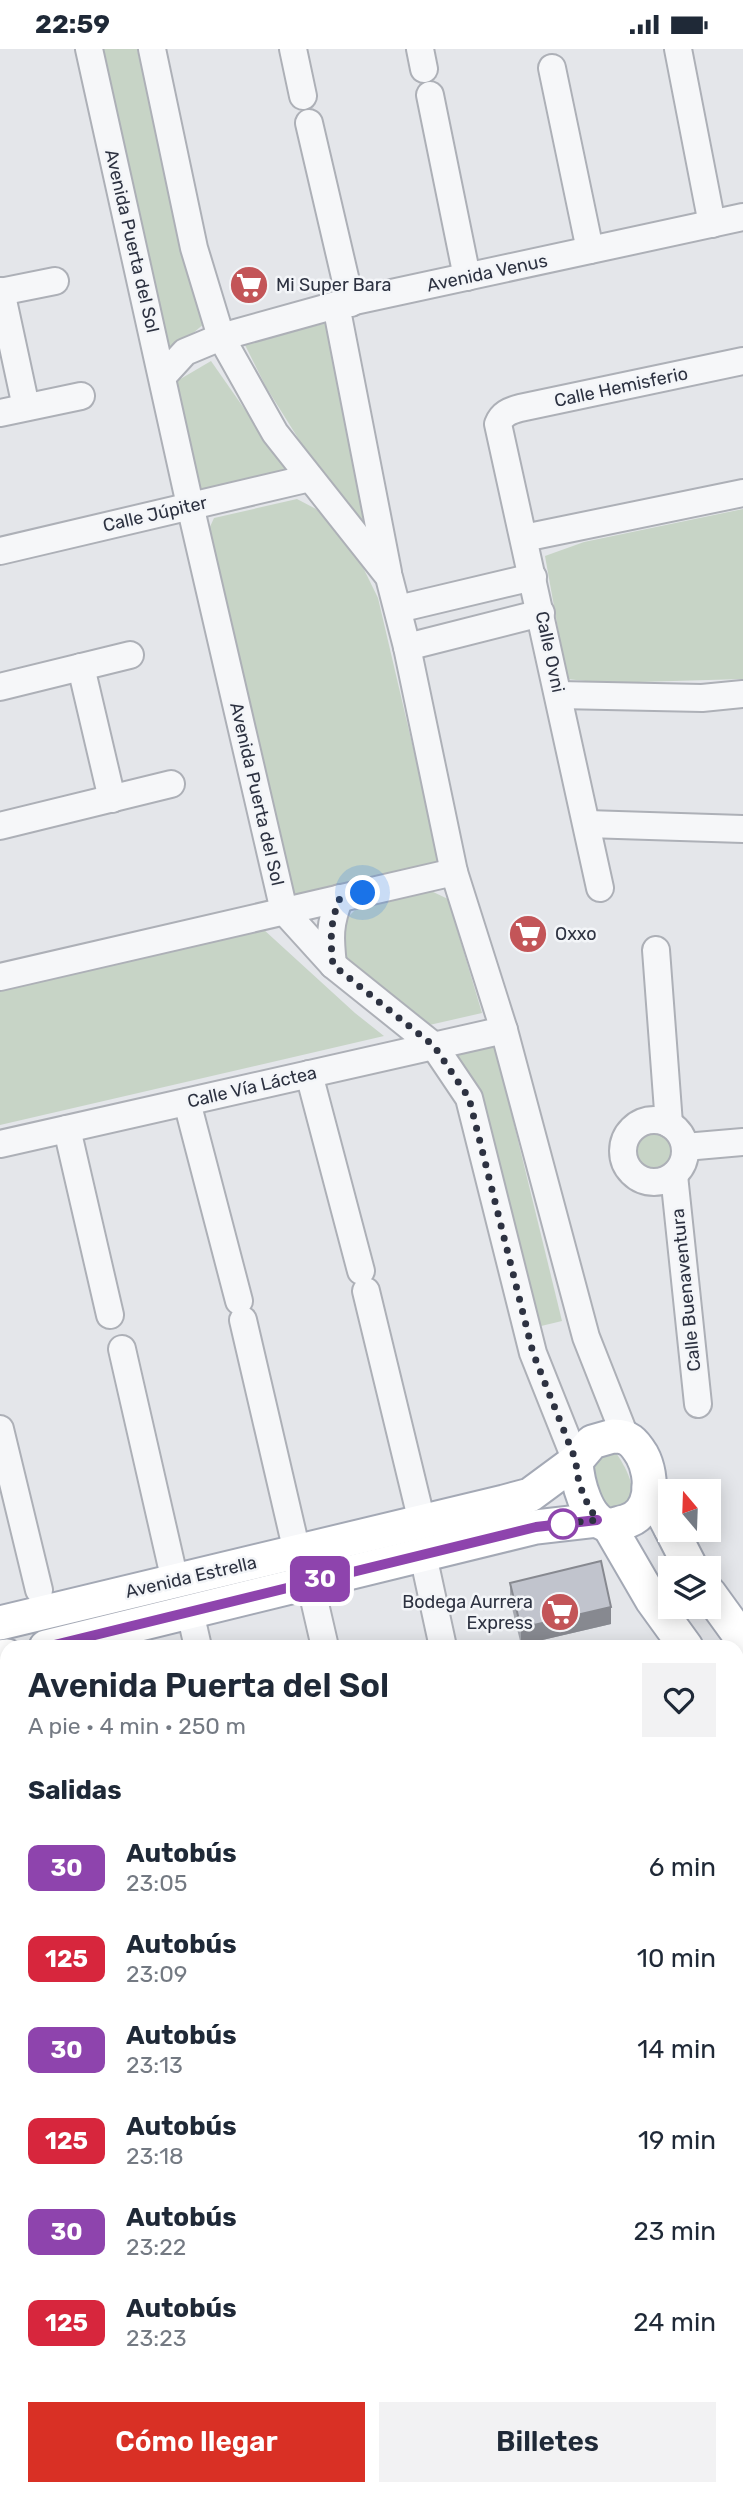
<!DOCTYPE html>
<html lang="es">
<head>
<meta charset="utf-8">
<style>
	:root { --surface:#fff; --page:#f2f2f3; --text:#1f2937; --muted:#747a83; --accent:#d93025 }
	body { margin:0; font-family:Rubik,sans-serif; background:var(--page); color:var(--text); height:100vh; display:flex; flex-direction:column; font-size:26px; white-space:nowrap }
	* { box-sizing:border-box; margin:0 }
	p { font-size:23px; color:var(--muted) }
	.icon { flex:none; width:38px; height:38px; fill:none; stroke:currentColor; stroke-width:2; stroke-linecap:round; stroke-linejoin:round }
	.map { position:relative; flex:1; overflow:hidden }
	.details { position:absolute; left:0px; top:1591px; width:744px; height:856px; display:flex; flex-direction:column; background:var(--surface); border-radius:21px 21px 0 0; box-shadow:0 4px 18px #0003 }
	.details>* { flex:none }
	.badge { padding:0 14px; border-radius:10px; font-size:24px; line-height:46px }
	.needle { width:46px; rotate:341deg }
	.buttons { position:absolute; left:658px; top:1430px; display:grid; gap:14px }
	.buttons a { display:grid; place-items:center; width:63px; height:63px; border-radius:0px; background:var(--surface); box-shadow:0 4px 18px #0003; font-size:35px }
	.you { position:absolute; width:35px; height:35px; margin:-18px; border:5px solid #fff; border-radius:50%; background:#1a73e8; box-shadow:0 0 0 10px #1a73e833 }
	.map>.badge { position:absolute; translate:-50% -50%; box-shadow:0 0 0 4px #fff }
	h2 { padding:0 28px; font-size:26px; line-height:63px }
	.round { display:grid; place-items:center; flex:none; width:74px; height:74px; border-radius:0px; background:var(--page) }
	.head { display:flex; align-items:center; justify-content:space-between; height:119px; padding:0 28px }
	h1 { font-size:33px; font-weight:600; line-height:52px }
	.primary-button { display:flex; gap:14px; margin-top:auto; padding:14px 28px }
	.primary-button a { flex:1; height:80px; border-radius:0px; background:var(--accent); color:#fff; font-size:28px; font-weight:600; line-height:80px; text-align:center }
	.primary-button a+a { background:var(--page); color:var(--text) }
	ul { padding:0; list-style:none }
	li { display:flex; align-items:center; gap:21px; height:91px; padding:0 28px }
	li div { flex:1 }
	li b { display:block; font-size:26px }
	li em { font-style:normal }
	li .badge { min-width:77px; font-weight:700; text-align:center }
	.status { display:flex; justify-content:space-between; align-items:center; height:49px; padding:0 35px; background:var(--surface); direction:ltr }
	.status svg { height:19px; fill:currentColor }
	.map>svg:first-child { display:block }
	.green { fill:#c7d4c6 }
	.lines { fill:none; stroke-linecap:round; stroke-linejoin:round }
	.stream { stroke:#a2afc7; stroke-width:6 }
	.canal { stroke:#a2afc7; stroke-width:21 }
	.minor-casing { stroke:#adb0b7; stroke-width:30 }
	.major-casing { stroke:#a4a9b5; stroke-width:37 }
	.minor { stroke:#f6f7f9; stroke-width:26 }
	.major { stroke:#fff; stroke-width:33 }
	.wall { fill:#a6a9b0 }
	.shaded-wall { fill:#878990 }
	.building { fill:#c1c4cd; stroke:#878990; stroke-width:2 }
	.line-casing { stroke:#fff; stroke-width:16 }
	.line { stroke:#8e44ad; stroke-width:10 }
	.walk { stroke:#2d3241; stroke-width:7; stroke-dasharray:0 12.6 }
	.stop-dot { fill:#fff; stroke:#8e44ad; stroke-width:3.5 }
	.labels { text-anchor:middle; stroke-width:5; stroke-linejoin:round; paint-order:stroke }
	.street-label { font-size:18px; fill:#2d3241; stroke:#f3f5f8 }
	.poi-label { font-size:18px; fill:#2d3241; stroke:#f3f5f8; text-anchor:start }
</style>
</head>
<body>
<div class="status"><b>22:59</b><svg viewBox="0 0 49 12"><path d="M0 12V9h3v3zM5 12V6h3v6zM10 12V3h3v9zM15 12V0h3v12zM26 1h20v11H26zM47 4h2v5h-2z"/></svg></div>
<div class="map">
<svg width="743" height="2445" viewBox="0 0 743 2445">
	<rect width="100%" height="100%" fill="#e4e6ea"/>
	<g class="green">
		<path d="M100 0H137L183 197 205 274 167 306Z"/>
		<path d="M333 273 375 492 313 413 266 338 243 292Z"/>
		<path d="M211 312 289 424 200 442 177 332Z"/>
		<path d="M297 450 316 460 355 502 378 549 440 814 293 846 209 480 214 469Z"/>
		<path d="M743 460V630L604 634 567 630 545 507 584 493Z"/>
		<path d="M429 841 448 850 482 964 425 977 347 910 340 894 342 874 358 858Z"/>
		<path d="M263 880 355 964 384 987 0 1076V940Z"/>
		<path d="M494 993 562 1272 537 1278 446 1005Z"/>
		<circle cx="653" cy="1103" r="21"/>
		<path d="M592 1401 616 1404C631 1425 648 1464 603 1457L585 1407Z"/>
	</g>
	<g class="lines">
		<path class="stream" d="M737 1766 743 1773"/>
		<path class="canal" d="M0 1915 7 1911"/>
		<g class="minor-casing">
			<g id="minor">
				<path d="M89 0 190 456 284 862 333 916 434 997 469 1049 533 1304 576 1412"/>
				<path d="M152 0 194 199 221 288 275 384 389 528 407 598 454 823 504 981 586 1288 625 1387"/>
				<path d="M293 0 303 47"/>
				<path d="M420 0 424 20"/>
				<path d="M678 0 712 175"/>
				<path d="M552 19 590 201"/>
				<path d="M430 46 467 228"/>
				<path d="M309 74 351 254"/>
				<path d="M1 242 26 358"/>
				<path d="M0 243 55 232"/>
				<path d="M336 256 388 523"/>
				<path d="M163 327 185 303 221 288 336 256 743 168"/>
				<path d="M0 364 81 347"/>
				<path d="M524 489 743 444"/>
				<path d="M0 502 310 429"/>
				<path d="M398 560 533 528"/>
				<path d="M407 598 541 564"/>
				<path d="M81 618 112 750"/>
				<path d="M0 638 130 606"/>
				<path d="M559 646 702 649 743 645"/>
				<path d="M587 775 743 780"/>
				<path d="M0 777 171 735"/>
				<path d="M600 839 498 375C502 365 509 362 520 359L743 312"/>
				<path d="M656 901 669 1075"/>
				<path d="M333 916C330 889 329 875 340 849"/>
				<path d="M0 928 454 823"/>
				<path d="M309 1025 361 1222"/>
				<path d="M187 1053 239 1252"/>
				<circle cx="654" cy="1102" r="31"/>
				<path d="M67 1080 110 1266"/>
				<path d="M0 1095 504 981"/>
				<path d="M685 1098 743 1093"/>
				<path d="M674 1126 698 1355"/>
				<path d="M366 1242 422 1473"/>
				<path d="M243 1271 297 1503"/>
				<path d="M122 1300 175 1532"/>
				<path d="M0 1380 39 1541"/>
				<path d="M423 1506 443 1598"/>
				<path d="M310 1533 325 1598"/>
				<path d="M190 1563 198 1598"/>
				<path d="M0 1880 7 1876"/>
			</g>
		</g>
		<g class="major-casing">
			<g id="major">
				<path d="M613 1387C629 1387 634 1393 642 1406 654 1428 653 1467 624 1473 619 1474 612 1477 608 1476 586 1472 577 1431 576 1412L592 1393Z"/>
				<path d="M649 1438 670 1478"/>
				<path d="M609 1477 652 1551 686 1598"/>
				<path d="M671 1480 691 1519"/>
				<path d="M709 1544 743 1591"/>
				<path d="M0 1574 504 1453 530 1446 576 1412"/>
				<path d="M46 1598 536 1478 597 1471"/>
				<path d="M0 1608 7 1607"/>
				<path d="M737 1662 743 1669"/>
			</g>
		</g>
		<use href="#minor" class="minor"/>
		<use href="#major" class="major"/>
	</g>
	<path class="wall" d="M510 1534 611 1575 521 1596 510 1551Z"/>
	<path class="shaded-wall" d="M611 1558V1575L521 1596V1579Z"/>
	<path class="building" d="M601 1512 611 1558 521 1579 510 1534Z"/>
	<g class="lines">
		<g class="line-casing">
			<path id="line" d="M46 1598 536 1478 597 1471"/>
		</g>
		<use href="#line" class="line"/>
		<path class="walk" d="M363 844 340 849C330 873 330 891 333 916L434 997 469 1049 533 1304 576 1412C577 1435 585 1452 597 1471L556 1475H563"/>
	</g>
	<defs>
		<g id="supermarket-disc" transform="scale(2.0125)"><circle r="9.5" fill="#c35558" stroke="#f3f5f8"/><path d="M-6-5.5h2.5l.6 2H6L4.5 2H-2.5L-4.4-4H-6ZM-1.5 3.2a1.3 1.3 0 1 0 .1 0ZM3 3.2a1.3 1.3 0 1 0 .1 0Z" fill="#fff"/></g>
	</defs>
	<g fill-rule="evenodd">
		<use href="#supermarket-disc" x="249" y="236"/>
		<use href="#supermarket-disc" x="528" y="885"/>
		<use href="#supermarket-disc" x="560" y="1563"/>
	</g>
	<circle class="stop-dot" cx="563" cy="1475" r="14"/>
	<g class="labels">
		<g class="street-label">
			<text transform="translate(132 192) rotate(77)" y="6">Avenida Puerta del Sol</text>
			<text transform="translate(487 224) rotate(-12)" y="6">Avenida Venus</text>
			<text transform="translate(621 338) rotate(-12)" y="6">Calle Hemisferio</text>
			<text transform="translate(155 465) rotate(-13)" y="6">Calle Júpiter</text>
			<text transform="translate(550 603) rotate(78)" y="6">Calle Ovni</text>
			<text transform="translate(257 745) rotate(77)" y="6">Avenida Puerta del Sol</text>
			<text transform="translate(252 1038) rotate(-13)" y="6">Calle Vía Láctea</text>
			<text transform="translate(686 1241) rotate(-96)" y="6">Calle Buenaventura</text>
			<text transform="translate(191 1528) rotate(-13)" y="6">Avenida Estrella</text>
		</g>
		<g class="poi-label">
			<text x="276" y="242">Mi Super Bara</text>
			<text x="555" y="891">Oxxo</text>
			<text x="533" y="1559" text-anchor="end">Bodega Aurrera<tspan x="533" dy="21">Express</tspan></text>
		</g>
	</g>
</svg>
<div class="buttons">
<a><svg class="needle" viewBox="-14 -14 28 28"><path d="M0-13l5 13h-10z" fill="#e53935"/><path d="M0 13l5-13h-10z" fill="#747a83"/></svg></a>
<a><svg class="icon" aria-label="layers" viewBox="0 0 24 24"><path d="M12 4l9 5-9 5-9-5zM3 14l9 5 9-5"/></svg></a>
</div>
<div class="you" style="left:363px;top:844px"></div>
<b class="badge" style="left:320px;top:1530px;background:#8e44ad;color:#fff">30</b>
<section class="details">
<div class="head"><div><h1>Avenida Puerta del Sol</h1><p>A pie · 4 min · 250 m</p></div><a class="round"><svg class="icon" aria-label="heart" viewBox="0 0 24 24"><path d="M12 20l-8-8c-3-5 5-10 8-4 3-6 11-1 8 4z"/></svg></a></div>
<h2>Salidas</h2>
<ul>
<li><span class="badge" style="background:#8e44ad;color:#fff">30</span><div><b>Autobús</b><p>23:05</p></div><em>6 min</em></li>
<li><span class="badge" style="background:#d7263d;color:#fff">125</span><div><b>Autobús</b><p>23:09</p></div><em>10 min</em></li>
<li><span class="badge" style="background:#8e44ad;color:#fff">30</span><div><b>Autobús</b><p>23:13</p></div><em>14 min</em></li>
<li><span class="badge" style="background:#d7263d;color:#fff">125</span><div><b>Autobús</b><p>23:18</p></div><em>19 min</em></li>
<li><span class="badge" style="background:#8e44ad;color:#fff">30</span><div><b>Autobús</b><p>23:22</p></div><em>23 min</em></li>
<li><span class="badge" style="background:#d7263d;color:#fff">125</span><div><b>Autobús</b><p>23:23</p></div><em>24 min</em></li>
</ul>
<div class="primary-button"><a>Cómo llegar</a><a>Billetes</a></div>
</section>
</div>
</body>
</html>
